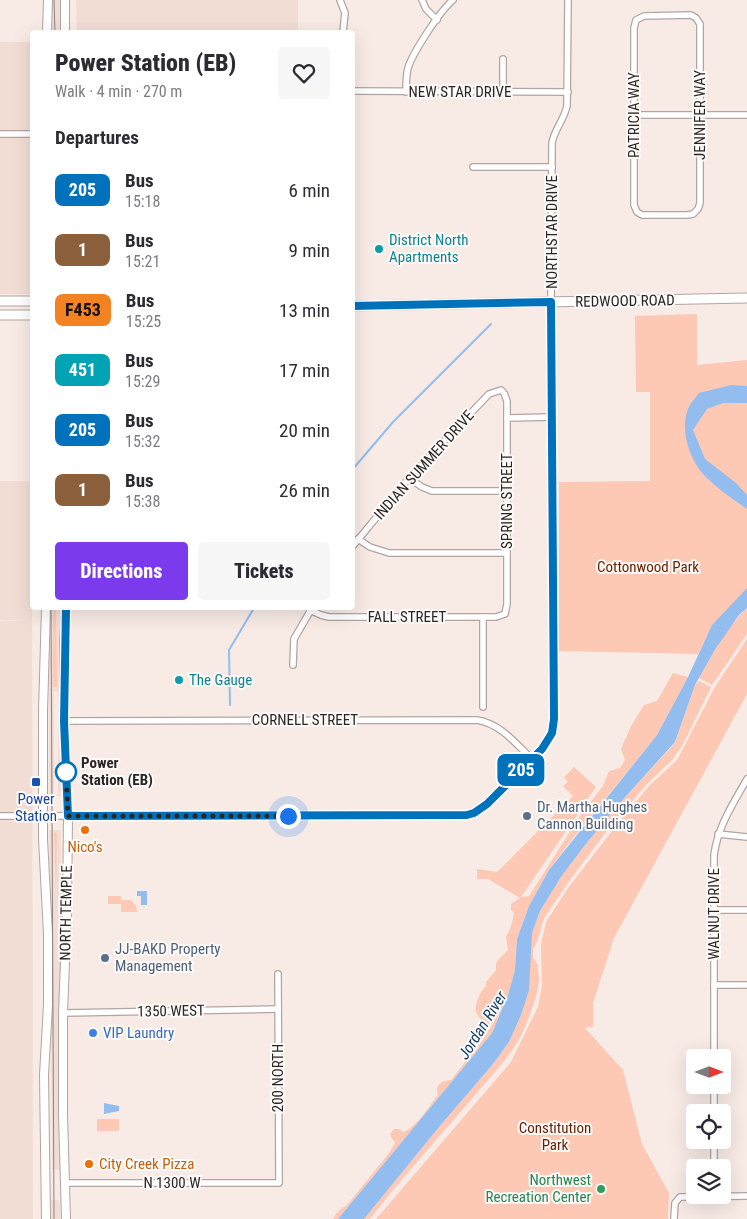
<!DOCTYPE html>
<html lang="en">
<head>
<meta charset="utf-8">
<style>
	:root { --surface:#fff; --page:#f7f7f7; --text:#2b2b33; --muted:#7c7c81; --accent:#7c3aed }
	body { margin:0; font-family:"Roboto Condensed",sans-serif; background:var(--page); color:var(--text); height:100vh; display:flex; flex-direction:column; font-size:19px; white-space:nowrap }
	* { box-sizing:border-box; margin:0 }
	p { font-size:16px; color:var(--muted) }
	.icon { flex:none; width:28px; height:28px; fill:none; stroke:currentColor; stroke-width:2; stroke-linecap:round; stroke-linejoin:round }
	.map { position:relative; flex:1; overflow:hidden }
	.details { position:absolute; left:30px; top:30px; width:325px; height:580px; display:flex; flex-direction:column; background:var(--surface); border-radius:5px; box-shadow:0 5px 20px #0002 }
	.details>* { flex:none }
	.badge { padding:0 10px; border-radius:8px; font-size:18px; line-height:32px }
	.needle { width:32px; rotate:90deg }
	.fabs { position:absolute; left:686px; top:1049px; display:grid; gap:10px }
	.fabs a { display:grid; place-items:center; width:45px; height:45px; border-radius:5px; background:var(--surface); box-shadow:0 5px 20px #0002; font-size:25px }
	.you { position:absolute; width:25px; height:25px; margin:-12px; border:4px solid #fff; border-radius:50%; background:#1a73e8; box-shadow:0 0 0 8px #1a73e833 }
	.map>.badge { position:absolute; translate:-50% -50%; box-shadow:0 0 0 2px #fff }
	h2 { padding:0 25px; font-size:19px; line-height:45px }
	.round { display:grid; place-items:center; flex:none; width:52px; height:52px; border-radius:5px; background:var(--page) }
	.summary { display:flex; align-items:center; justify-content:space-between; height:85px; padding:0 25px }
	h1 { font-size:24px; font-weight:800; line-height:38px }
	.button { display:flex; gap:10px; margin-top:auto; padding:10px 25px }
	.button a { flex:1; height:58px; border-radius:5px; background:var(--accent); color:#fff; font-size:20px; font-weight:800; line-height:58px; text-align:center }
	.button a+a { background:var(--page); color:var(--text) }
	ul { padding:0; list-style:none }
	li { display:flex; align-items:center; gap:15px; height:60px; padding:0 25px }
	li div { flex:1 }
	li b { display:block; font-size:19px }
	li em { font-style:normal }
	li .badge { min-width:55px; font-weight:700; text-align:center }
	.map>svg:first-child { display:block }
	.built { fill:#f2ddd5; fill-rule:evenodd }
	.green { fill:#fdc8b4 }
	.water { fill:#93bdee }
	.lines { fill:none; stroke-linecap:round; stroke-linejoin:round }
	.stream { stroke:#93bdee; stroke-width:2 }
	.minor-casing { stroke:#b2a5a1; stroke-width:8 }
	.secondary-casing { stroke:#b2a5a1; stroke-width:10 }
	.primary-casing { stroke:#b2a5a1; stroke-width:11 }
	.minor { stroke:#fff; stroke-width:5.5 }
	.secondary { stroke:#fff; stroke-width:8 }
	.primary { stroke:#fff; stroke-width:9 }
	.tram { stroke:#8c8380; stroke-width:1 }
	.line-casing { stroke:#fff; stroke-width:11 }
	.line { stroke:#0072bc; stroke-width:8 }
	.walk { stroke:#2a2523; stroke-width:5; stroke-dasharray:0 9 }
	.culture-dot { fill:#0f9aa8; stroke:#fdfbfa; stroke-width:2 }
	.stop-dot { fill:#fff; stroke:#0072bc; stroke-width:2.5 }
	.transit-dot { fill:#1a4fb4; stroke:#fdfbfa; stroke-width:2 }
	.service-dot { fill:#5c6f8a; stroke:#fdfbfa; stroke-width:2 }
	.food-dot { fill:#e8710a; stroke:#fdfbfa; stroke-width:2 }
	.shop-dot { fill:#3f7fe0; stroke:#fdfbfa; stroke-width:2 }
	.leisure-dot { fill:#2e9e5b; stroke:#fdfbfa; stroke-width:2 }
	.labels { text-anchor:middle; stroke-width:4; stroke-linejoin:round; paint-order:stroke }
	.street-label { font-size:15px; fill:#2a2523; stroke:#fdfbfa }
	.culture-label { font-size:15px; fill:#0d838f; stroke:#fdfbfa; text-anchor:start }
	.park-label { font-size:15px; fill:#6b2100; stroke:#fdfbfa }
	.stop-label { font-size:15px; font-weight:bold; fill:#2a2523; stroke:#fdfbfa; text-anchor:start }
	.transit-label { font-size:15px; fill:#164399; stroke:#fdfbfa }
	.service-label { font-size:15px; fill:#4e5e75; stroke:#fdfbfa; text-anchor:start }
	.food-label { font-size:15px; fill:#c56008; stroke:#fdfbfa }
	.shop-label { font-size:15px; fill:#366cbe; stroke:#fdfbfa; text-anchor:start }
	.leisure-label { font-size:15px; fill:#27864d; stroke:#fdfbfa; text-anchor:end }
	.water-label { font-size:16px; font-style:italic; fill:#14406c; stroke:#fdfbfa }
</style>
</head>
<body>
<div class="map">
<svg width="747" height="1219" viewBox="0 0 747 1219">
	<rect width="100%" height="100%" fill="#f8ebe6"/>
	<g class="built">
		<path d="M52 0H60L61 32H52Z"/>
		<path d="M76 0H298V32H77Z"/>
		<path d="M0 42H32V292L29 294H0Z"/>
		<path d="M0 481H32L33 1219H0V621L24 620H0Z"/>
		<path d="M49 608H53V687H56V608H60L61 796H49ZM54 691 58 692V795H54Z"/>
		<path d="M49 830H61L60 1170 52 1169V1163ZM56 832 57 833 55 895 54 833Z"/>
		<path d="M51 1200H57L60 1204V1219H51Z"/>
	</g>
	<g class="green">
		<path d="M697 314V365L747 360V589L713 624 698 654 559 651V482L650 481V392H636L635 316Z"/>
		<path d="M53 608H56L57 687H53Z"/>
		<path d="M747 608V634L712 685 699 678C713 653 727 627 747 608Z"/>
		<path d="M747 639V694L614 938 593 1003V1027L585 1028 623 1070 642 1144 669 1193 668 1219H376L511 1062 538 1007 542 986 541 945 546 922 568 888 615 827 649 786 677 760 715 687Z"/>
		<path d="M673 673 688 677 657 735 570 842 549 870 529 906 517 939 515 970 508 995 492 1033 338 1219H333L338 1211 347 1205 389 1153 395 1143 392 1139 390 1134 394 1129H399L403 1132C415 1129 430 1105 438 1095 434 1086 442 1080 451 1080L482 1041 495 1020 491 1019 483 1034 480 1037 477 1034 479 1030 477 1029V1025L481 1019C479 1018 477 1014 476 1012 474 1005 481 989 486 986V982L496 970V963L500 958 508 950 506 937C511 928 512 923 514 913L511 910V904L520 898 488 879H477V869L497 872 573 796 563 786 568 782 564 777 574 767 596 787 521 897 529 896 582 813 603 786 609 771 620 768 625 760 621 749 631 726 644 705 657 701Z"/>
		<path d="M699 681 711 687 682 746 673 759 647 784 609 828 572 877 544 918 537 942 533 950V958L538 965C537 970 539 974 539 979 539 992 530 1015 525 1027 513 1056 490 1076 471 1100 437 1139 402 1178 370 1219H364L439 1127 493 1064 509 1042 521 1015 530 958 532 933 540 911 561 877 585 845 619 804 675 743 695 685Z"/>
		<path d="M56 832 57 833 56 895 54 833Z"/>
		<rect x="108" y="896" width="13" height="8"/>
		<path d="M121 900H131L136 906 137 912H121Z"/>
		<path d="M60 909 64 922 59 996Z"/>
		<rect x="97" y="1119" width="22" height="12"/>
	</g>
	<g class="water">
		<path d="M731 385 747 386V403H723L707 409 693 430 705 459 736 483 747 495V509C733 499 719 490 707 478 691 463 679 431 688 409 690 404 695 398 699 393Z"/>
		<path d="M747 588V608L739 615 716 648 695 685 675 742 619 804 585 845 561 877 540 911 532 933 529 990 521 1015 509 1042 493 1064 439 1127 364 1219H338L492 1033 508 995 515 970 517 939 529 906 549 870 657 735 688 677 712 625Z"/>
		<path d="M137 891H147V905H141V896H137Z"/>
		<path d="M104 1103 119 1106V1111L104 1114Z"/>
	</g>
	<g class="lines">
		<g class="stream">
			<path d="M352 470 393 422 491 324"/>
			<path d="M230 705 229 650 254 608"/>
		</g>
		<g class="minor-casing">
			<g id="minor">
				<path d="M340 0 345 13 343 32"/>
				<path d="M422 0 426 9 437 20"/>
				<path d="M644 16 691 15 696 18 700 24V203L698 209 693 214 687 215H642L637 212 634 205V28L636 20Z"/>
				<path d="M352 91 568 92"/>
				<path d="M406 92C406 84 406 76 408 68 413 52 440 11 453 0"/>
				<path d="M503 92V59"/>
				<path d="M634 115H747"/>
				<path d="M0 134H32"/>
				<path d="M473 167H552"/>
				<path d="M507 418 552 417"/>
				<path d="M409 478 422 487 432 491H507"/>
				<path d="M358 539 370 547 389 553H507"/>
				<path d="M310 610 321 615 329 617H496L505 614 507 604V401L504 393 501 390 489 394 409 478 352 547"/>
				<path d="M483 617V707"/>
				<path d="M293 665 294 639 312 608"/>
				<path d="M64 721 477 720C501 724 515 743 532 759"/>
				<path d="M0 816 467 815 481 809 496 796 542 749 552 733 554 719 551 302 552 143C554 130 564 120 567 106L568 0"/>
				<path d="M718 834 747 837"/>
				<path d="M714 910H747"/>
				<path d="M714 985H747"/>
				<path d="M63 1013 278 1009"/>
				<path d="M714 1058V855C718 826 733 804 747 779"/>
				<path d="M714 1085V1112"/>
				<path d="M714 1140V1168"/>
				<path d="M66 1183H279L278 974"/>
				<path d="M674 1219 675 1203 680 1197 747 1196"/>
			</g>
		</g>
		<g class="secondary-casing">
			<g id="secondary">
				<path d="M65 0V32"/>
				<path d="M47 32 48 0"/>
				<path d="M46 608 43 711V839L48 934V1005L44 1075 46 1219"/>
				<path d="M66 608 64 643V721L68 816 67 910 63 1013V1114L66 1219"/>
			</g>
		</g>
		<g class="primary-casing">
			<g id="primary">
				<path d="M0 301H32"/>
				<path d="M352 306 747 298"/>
				<path d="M0 315H32"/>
			</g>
		</g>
		<use href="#minor" class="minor"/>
		<use href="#secondary" class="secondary"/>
		<use href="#primary" class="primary"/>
		<g class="tram">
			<path d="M54 0 55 32"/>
			<path d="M51 608 54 1219"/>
		</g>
	</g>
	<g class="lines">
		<g class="line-casing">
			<path id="line" d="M66 608 64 721 68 816 467 815 474 813 487 804 542 749 552 733 554 719 551 302 352 306"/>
		</g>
		<use href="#line" class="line"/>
		<path class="walk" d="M66 772 68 816H288"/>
	</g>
	<g class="culture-dot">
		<circle cx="379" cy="249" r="5"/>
		<circle cx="179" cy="680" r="5"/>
	</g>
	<circle class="stop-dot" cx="66" cy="772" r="10"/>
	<rect class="transit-dot" x="31" y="777" width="10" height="10" rx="2.5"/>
	<g class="service-dot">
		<circle cx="527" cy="816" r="5"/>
		<circle cx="105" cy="958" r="5"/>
	</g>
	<g class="food-dot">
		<circle cx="85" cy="830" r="5"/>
		<circle cx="89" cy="1164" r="5"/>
	</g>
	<circle class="shop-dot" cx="93" cy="1033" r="5"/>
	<circle class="leisure-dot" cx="601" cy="1189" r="5"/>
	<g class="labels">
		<g class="street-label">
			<text x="460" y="97">NEW STAR DRIVE</text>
			<text transform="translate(634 115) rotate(-90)" y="5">PATRICIA WAY</text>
			<text transform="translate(700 115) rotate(-90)" y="5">JENNIFER WAY</text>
			<text transform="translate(552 232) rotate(-90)" y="5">NORTHSTAR DRIVE</text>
			<text transform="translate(625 301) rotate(-1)" y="5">REDWOOD ROAD</text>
			<text transform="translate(424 465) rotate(-48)" y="5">INDIAN SUMMER DRIVE</text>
			<text transform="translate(507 501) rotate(-90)" y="5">SPRING STREET</text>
			<text x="407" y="622">FALL STREET</text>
			<text x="305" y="725">CORNELL STREET</text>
			<text transform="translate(66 913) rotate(-89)" y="5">NORTH TEMPLE</text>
			<text transform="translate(714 914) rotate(-90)" y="5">WALNUT DRIVE</text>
			<text transform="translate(171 1011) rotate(-1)" y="5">1350 WEST</text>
			<text transform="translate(278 1078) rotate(-90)" y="5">200 NORTH</text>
			<text x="172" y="1188">N 1300 W</text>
		</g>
		<g class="culture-label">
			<text x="389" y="245">District North<tspan x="389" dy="17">Apartments</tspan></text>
			<text x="189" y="685">The Gauge</text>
		</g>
		<g class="park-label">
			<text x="648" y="572">Cottonwood Park</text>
			<text x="555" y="1133">Constitution<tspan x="555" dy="17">Park</tspan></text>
		</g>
		<g class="stop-label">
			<text x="81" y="768">Power<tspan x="81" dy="17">Station (EB)</tspan></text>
		</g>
		<g class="transit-label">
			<text x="36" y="804">Power<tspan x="36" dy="17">Station</tspan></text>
		</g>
		<g class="service-label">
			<text x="537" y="812">Dr. Martha Hughes<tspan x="537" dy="17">Cannon Building</tspan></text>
			<text x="115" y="954">JJ-BAKD Property<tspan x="115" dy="17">Management</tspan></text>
		</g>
		<g class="food-label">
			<text x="85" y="852">Nico's</text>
			<text x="99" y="1169" text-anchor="start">City Creek Pizza</text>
		</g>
		<g class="shop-label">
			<text x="103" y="1038">VIP Laundry</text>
		</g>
		<g class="leisure-label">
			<text x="591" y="1185">Northwest<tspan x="591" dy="17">Recreation Center</tspan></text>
		</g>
		<g class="water-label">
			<text transform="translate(482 1025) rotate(-58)" y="6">Jordan River</text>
		</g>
	</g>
</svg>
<div class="fabs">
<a><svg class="needle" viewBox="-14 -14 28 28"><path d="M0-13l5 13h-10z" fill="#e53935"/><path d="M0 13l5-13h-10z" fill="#7c7c81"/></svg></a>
<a><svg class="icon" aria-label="locate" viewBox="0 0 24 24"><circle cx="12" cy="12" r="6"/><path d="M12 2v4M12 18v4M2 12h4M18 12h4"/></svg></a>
<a><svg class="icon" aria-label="layers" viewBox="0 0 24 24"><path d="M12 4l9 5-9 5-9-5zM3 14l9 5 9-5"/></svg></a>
</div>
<div class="you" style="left:288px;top:816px"></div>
<b class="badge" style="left:521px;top:770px;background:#0072bc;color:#fff">205</b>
<section class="details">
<div class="summary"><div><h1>Power Station (EB)</h1><p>Walk · 4 min · 270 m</p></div><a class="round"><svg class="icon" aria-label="heart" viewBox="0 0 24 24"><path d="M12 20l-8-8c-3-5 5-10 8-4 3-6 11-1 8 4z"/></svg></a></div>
<h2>Departures</h2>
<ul>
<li><span class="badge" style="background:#0072bc;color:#fff">205</span><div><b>Bus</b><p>15:18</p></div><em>6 min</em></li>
<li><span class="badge" style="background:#8b5e3c;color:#fff">1</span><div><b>Bus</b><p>15:21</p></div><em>9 min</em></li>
<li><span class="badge" style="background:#f58220;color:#111">F453</span><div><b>Bus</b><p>15:25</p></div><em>13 min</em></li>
<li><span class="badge" style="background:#00a3b4;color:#fff">451</span><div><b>Bus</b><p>15:29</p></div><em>17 min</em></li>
<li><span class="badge" style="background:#0072bc;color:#fff">205</span><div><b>Bus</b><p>15:32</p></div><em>20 min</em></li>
<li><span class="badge" style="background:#8b5e3c;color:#fff">1</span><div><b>Bus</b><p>15:38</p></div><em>26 min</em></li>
</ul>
<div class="button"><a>Directions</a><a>Tickets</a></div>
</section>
</div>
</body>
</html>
